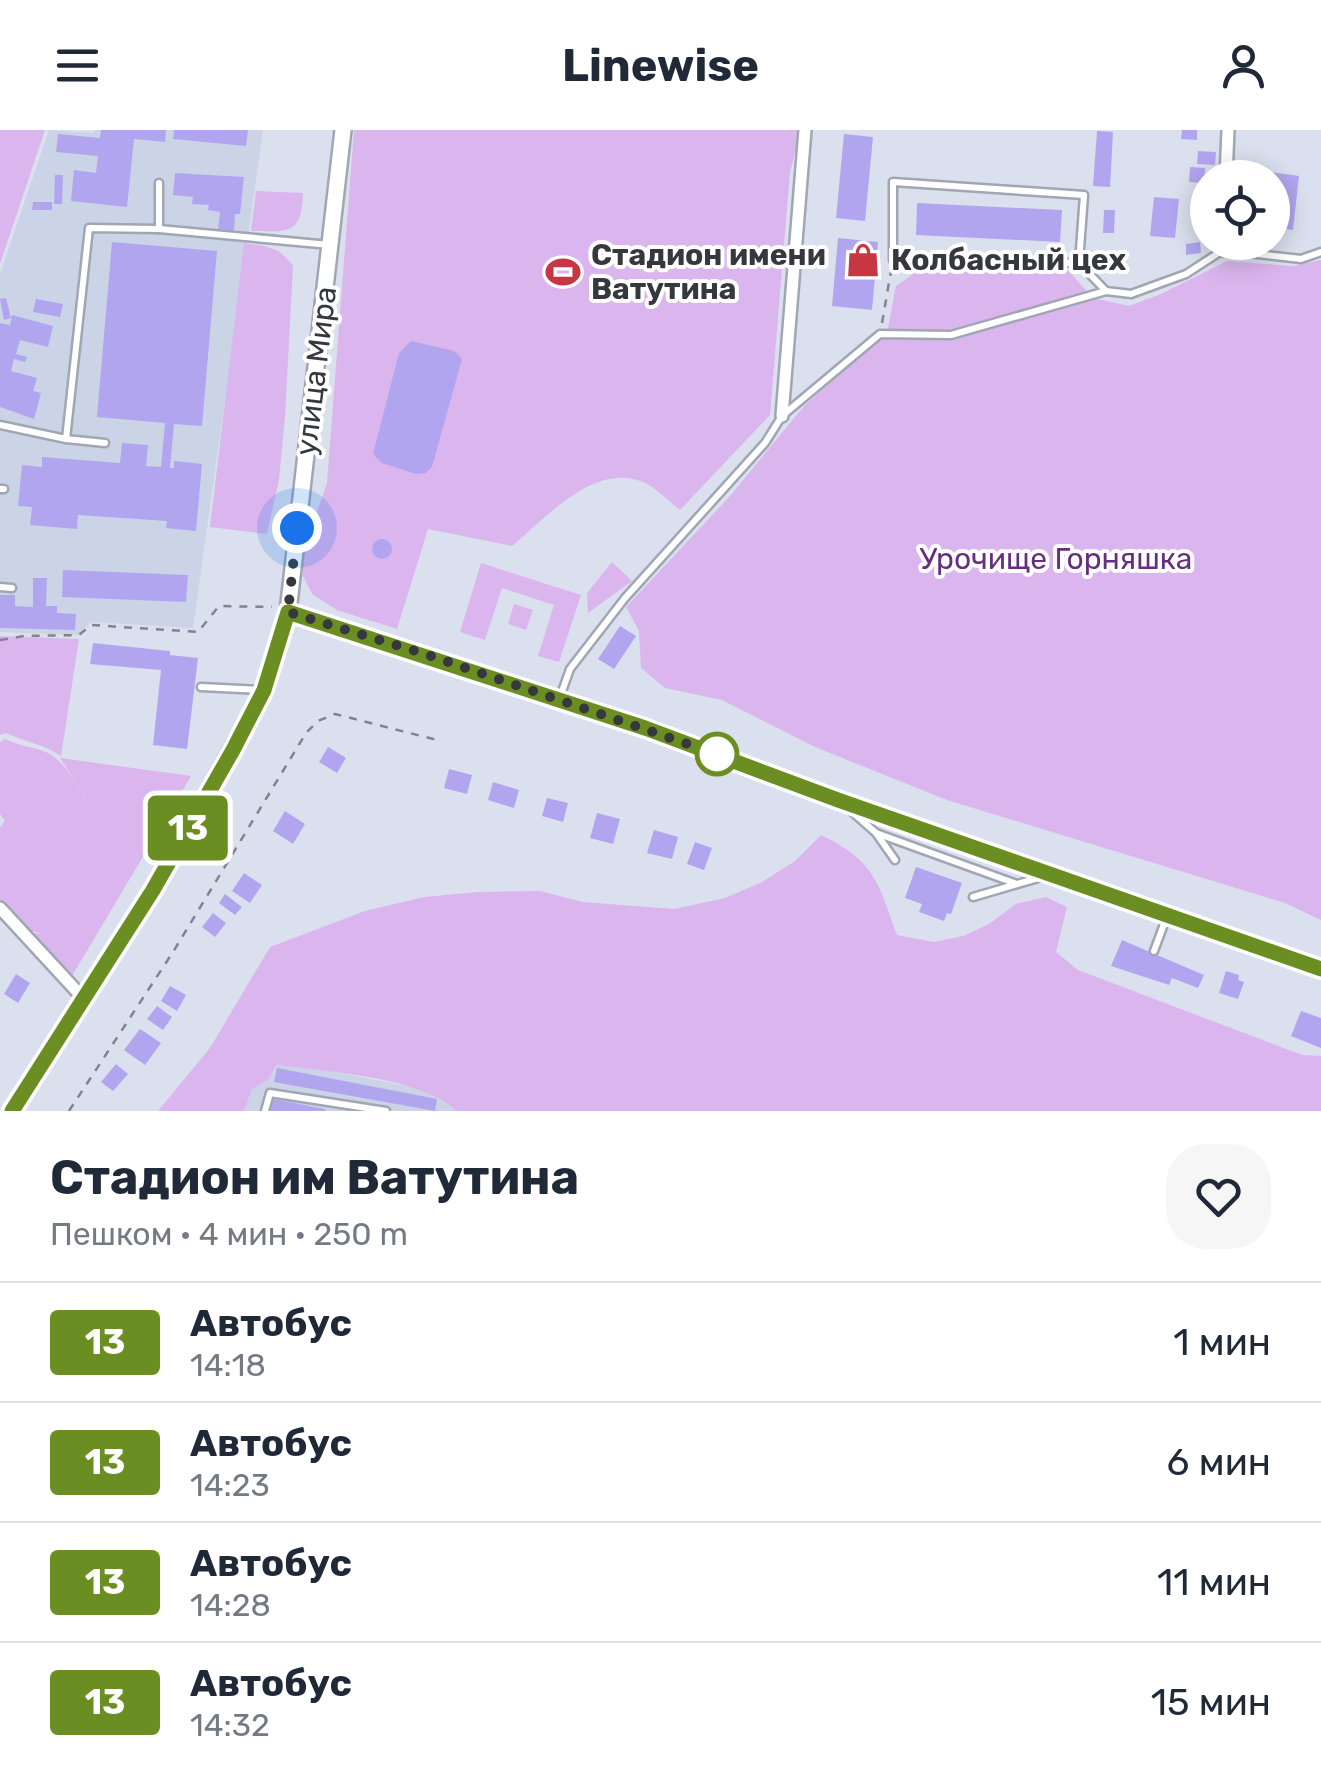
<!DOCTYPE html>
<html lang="ru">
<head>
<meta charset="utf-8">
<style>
	:root { --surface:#fff; --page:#f6f6f7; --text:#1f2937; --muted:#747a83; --line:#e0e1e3 }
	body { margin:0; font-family:Rubik,sans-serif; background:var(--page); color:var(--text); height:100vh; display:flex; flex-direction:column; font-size:38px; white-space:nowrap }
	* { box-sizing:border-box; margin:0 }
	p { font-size:32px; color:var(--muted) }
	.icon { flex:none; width:55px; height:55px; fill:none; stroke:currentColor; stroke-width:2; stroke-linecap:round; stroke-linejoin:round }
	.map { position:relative; height:981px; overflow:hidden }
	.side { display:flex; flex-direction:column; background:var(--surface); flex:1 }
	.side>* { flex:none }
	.badge { padding:0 20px; border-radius:8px; font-size:35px; line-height:65px }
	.controls { position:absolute; left:1190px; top:30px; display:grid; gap:20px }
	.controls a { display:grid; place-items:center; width:100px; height:100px; border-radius:50%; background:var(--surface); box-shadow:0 5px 25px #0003; font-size:50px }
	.you { position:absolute; width:50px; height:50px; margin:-25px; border:8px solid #fff; border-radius:50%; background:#1a73e8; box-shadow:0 0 0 15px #1a73e833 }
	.map>.badge { position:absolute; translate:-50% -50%; box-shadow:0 0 0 5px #fff }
	.round { display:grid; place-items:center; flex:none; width:105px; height:105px; border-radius:40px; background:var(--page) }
	.summary { display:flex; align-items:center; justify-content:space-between; height:170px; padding:0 50px }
	h1 { font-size:48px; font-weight:700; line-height:75px }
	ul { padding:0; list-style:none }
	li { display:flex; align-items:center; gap:30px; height:120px; padding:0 50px; border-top:2px solid var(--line) }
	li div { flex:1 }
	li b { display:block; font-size:38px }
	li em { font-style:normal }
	li .badge { min-width:110px; font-weight:700; text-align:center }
	header { display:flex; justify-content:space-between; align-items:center; height:130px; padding:0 50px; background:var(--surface); font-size:45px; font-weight:700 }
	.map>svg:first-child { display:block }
	.built { fill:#cbd3e7 }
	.green { fill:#dbb5ee }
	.building { fill:#b2a5f0 }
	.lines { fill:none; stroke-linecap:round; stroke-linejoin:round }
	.lane-casing { stroke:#a1a6b3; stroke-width:11 }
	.street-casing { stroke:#a1a6b3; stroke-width:16 }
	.secondary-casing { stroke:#a1a6b3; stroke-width:20 }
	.path { stroke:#81848e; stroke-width:2.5; stroke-dasharray:8 8; stroke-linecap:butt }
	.lane { stroke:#fff; stroke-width:6 }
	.street { stroke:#fff; stroke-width:11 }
	.secondary { stroke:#fff; stroke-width:15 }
	.line-casing { stroke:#fff; stroke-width:22 }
	.line { stroke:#6b8e23; stroke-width:15 }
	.walk { stroke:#36383e; stroke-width:10; stroke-dasharray:0 18 }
	.stop-dot { fill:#fff; stroke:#6b8e23; stroke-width:5 }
	.labels { text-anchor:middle; stroke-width:8; stroke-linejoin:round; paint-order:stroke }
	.poi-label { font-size:30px; font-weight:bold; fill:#36383e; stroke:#fff; text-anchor:start }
	.street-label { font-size:30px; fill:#36383e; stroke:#fff }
	.park-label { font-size:30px; fill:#662e7f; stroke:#fff }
</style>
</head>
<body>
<header><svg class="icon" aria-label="menu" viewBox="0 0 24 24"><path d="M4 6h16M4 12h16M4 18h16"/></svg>Linewise<svg class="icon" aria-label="person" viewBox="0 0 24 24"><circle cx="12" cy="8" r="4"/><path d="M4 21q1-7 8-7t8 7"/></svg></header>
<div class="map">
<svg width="1321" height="981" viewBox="0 0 1321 981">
	<rect width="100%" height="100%" fill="#dbe0ee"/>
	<g class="built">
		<path d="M49 0 93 3 94 0H263L193 498 91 492 79 505 0 502V144Z"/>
		<path d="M276 935 331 941 426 960 456 981H244L252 959 268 950Z"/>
	</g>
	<g class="green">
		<path d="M0 0H45L0 134Z"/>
		<path d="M354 0H801L790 42 770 285 680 380C670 372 660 362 649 355 598 327 547 387 512 416L428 399 397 499 337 480 312 464 303 446 301 429 327 353Z"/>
		<path d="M256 61 303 63C302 105 288 102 251 101Z"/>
		<path d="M244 113C266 116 280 117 293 136L285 287 279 350 267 404 210 397Z"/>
		<path d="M1321 130V790L1285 773 947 670 815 617 722 570 665 558 641 538 639 501 626 477 730 366 804 276 887 203 896 156 930 132 1065 137 1093 168 1129 176 1161 164 1227 131 1293 136Z"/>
		<path d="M612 432 632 451 588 483 587 463Z"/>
		<path d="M481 433 581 465 559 532 538 526 554 475 502 458 485 510 460 502Z"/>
		<path d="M514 474 533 480 526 500 508 494Z"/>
		<path d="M0 506 79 509 61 626C43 614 25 612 6 603L0 605Z"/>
		<path d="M5 609C19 616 33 617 46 622 65 630 78 658 90 674L60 628 191 646 72 846 31 803 42 804 29 800 0 773V697L5 691 0 684V612Z"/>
		<path d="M821 705C875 731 878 752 897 805L934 812 963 806 989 794 1016 774 1046 767 1067 777 1056 822 1078 840 1302 925 1321 926V981H456C422 947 324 941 276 935L268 950 252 959 244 981H158L210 918 270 817 365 781 424 767 478 762 540 761 583 772 674 779 725 768 762 752 795 731Z"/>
	</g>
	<g class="building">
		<path d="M101 0H166L165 12 134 9 127 77 71 71 74 40 96 43 98 26 56 22 58 4 100 8Z"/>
		<path d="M174 0H248L246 16 173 9Z"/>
		<path d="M1182 0H1197V10L1181 9Z"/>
		<path d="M1097 1 1113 2 1110 57 1093 56Z"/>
		<path d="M844 4 873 7 865 91 836 88Z"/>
		<path d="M1198 21 1216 22 1215 35 1197 34Z"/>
		<path d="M1190 37 1205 38 1204 53 1189 52Z"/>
		<path d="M1270 42 1299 46 1293 100 1272 97Z"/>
		<path d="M175 43 244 47 240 84H235L234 102 218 100 220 82 208 80 209 75 192 74 193 67 173 65Z"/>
		<path d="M55 45H63L62 74H54Z"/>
		<path d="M1154 67 1179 69 1175 108 1150 106Z"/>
		<path d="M33 72H52V80H32Z"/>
		<path d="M917 73 1062 80 1060 112 916 105Z"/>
		<path d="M1104 80H1115L1114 103H1103Z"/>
		<path d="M838 108 878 112 872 180 832 176Z"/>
		<path d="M112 112 217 121 202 296 174 294 170 338H174V331L202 334 196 401 166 398 167 391 78 385 77 399 30 395 32 377 18 376 22 335 42 337V327L120 333 122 313 148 315 146 336 161 337 165 293 97 287Z"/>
		<path d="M1200 112 1201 123 1186 125V114Z"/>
		<path d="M6 168 11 188 4 190 0 169Z"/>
		<path d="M36 169 63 174 60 187 33 182Z"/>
		<path d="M12 185 53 196 48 217 20 210 16 224 27 227 25 232 14 229 11 241 37 248 33 261 41 263 34 289 0 277V193L10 195Z"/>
		<path d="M411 211 454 221 462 229 432 337 426 343 416 344 382 333 373 324 399 223Z"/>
		<circle cx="382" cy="419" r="10"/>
		<path d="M63 440 188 445 186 472 62 467Z"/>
		<path d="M33 448H47L46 476H57V483L76 484 75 500 0 498V465H15V476L33 477Z"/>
		<path d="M620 496 636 506 614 539 598 529Z"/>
		<path d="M93 513 170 521V525L198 528 187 619 153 615 161 540 90 534Z"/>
		<path d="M328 617 346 628 337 643 319 632Z"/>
		<path d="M449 639 472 645 467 664 444 658Z"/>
		<path d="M493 652 519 660 514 678 488 670Z"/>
		<path d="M547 668 568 673 563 692 542 686Z"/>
		<path d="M285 681 305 694 293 714 273 701Z"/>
		<path d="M597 683 620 689 613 714 590 708Z"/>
		<path d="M654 700 678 707 672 729 647 723Z"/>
		<path d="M695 712 712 718 704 740 687 734Z"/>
		<path d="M916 737 962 753 951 784 947 783 944 791 919 782 922 774 905 768Z"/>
		<path d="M244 743 262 755 250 773 232 761Z"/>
		<path d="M225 764 242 777 235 785 219 773Z"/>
		<path d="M213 783 226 793 215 807 202 797Z"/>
		<path d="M1122 810 1204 845 1198 858 1172 848 1169 855 1111 836Z"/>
		<path d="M1226 841 1239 845 1238 850 1244 852 1238 869 1219 863Z"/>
		<path d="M16 844 30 853 18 873 4 864Z"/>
		<path d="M170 856 186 865 177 881 161 871Z"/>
		<path d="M157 876 172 887 163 900 147 889Z"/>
		<path d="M1301 881 1321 888V918L1291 906Z"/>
		<path d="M140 899 161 913 145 935 124 920Z"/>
		<path d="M116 934 128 944 113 961 101 952Z"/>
		<path d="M277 938 437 969 435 981 274 952Z"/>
		<path d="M273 969 325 979V981H271Z"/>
	</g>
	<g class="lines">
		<g class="lane-casing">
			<g id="lane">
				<path d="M159 99V53"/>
				<path d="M1079 133 893 130V52L1084 65 1079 133 1106 161 1131 164 1186 144 1223 120 1301 129 1321 122"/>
				<path d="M0 295 66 309"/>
				<path d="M105 313 66 309 89 98 159 99 330 115"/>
				<path d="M0 359H4"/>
				<path d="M0 457 12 458"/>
				<path d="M201 557 263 560"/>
				<path d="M560 567 570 539 625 468 765 313 782 286 880 204 951 205 1106 161"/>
				<path d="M850 680 876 703 895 730"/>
				<path d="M876 703 1017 754"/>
				<path d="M973 767 1045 746"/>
				<path d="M1154 821 1167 786"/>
				<path d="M265 981 270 963 386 981"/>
			</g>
		</g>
		<g class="street-casing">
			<g id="street">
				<path d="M1226 48 1228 0"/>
				<path d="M1223 120V112"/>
				<path d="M782 286 805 0"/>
				<path d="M0 778 84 869"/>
			</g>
		</g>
		<g class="secondary-casing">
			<g id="secondary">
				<path d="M288 482 645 597 838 670 1321 839"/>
				<path d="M12 981 153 760 265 560 288 482 343 0"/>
			</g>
		</g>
		<g class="path">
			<path d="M882 193 891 141"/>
			<path d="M0 510 24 506 79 505 91 495 198 502 219 476 272 477"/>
			<path d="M69 981 173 822 306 603 318 591 335 584 437 610"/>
		</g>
		<use href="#lane" class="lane"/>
		<use href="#street" class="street"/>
		<use href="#secondary" class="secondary"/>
	</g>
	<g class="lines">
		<g class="line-casing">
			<path id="line" d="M12 981 153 760 233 620 264 560 288 482 645 598 838 670 1321 839"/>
		</g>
		<use href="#line" class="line"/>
		<path class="walk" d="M297 398 288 482 425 524 717 624"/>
	</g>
	<defs>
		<g id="shop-bare" transform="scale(2.7)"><path d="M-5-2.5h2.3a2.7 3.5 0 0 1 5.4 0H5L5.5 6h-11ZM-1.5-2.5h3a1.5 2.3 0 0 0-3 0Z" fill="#c73743" stroke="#fff" stroke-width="2.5" paint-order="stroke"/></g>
		<g id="stadium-bare" transform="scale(2.7)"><path d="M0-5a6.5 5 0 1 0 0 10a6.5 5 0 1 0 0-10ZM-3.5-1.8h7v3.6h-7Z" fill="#c73743" stroke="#fff" stroke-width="2.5" paint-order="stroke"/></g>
	</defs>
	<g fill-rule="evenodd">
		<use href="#shop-bare" x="863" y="130"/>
		<use href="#stadium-bare" x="563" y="142"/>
	</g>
	<circle class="stop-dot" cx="717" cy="624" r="20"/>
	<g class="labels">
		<g class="poi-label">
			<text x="591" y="135">Стадион имени<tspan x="591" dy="34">Ватутина</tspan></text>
			<text x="891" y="140">Колбасный цех</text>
		</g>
		<g class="street-label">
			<text transform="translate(316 241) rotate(-83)" y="10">улица Мира</text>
		</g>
		<g class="park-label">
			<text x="1056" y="439">Урочище Горняшка</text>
		</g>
	</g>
</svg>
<div class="controls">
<a><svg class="icon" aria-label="locate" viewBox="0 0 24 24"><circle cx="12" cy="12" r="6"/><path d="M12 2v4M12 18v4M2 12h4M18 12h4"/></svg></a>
</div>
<div class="you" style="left:297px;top:398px"></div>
<b class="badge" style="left:188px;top:698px;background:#6b8e23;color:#fff">13</b>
</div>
<section class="side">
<div class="summary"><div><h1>Стадион им Ватутина</h1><p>Пешком · 4 мин · 250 m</p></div><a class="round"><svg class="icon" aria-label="heart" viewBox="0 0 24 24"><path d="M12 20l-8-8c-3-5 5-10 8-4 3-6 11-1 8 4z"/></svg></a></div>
<ul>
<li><span class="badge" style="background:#6b8e23;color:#fff">13</span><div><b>Автобус</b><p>14:18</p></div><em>1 мин</em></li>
<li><span class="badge" style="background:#6b8e23;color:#fff">13</span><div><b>Автобус</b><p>14:23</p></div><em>6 мин</em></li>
<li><span class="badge" style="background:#6b8e23;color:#fff">13</span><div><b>Автобус</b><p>14:28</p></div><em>11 мин</em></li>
<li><span class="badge" style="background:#6b8e23;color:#fff">13</span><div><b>Автобус</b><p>14:32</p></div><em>15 мин</em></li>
</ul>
</section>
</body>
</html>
